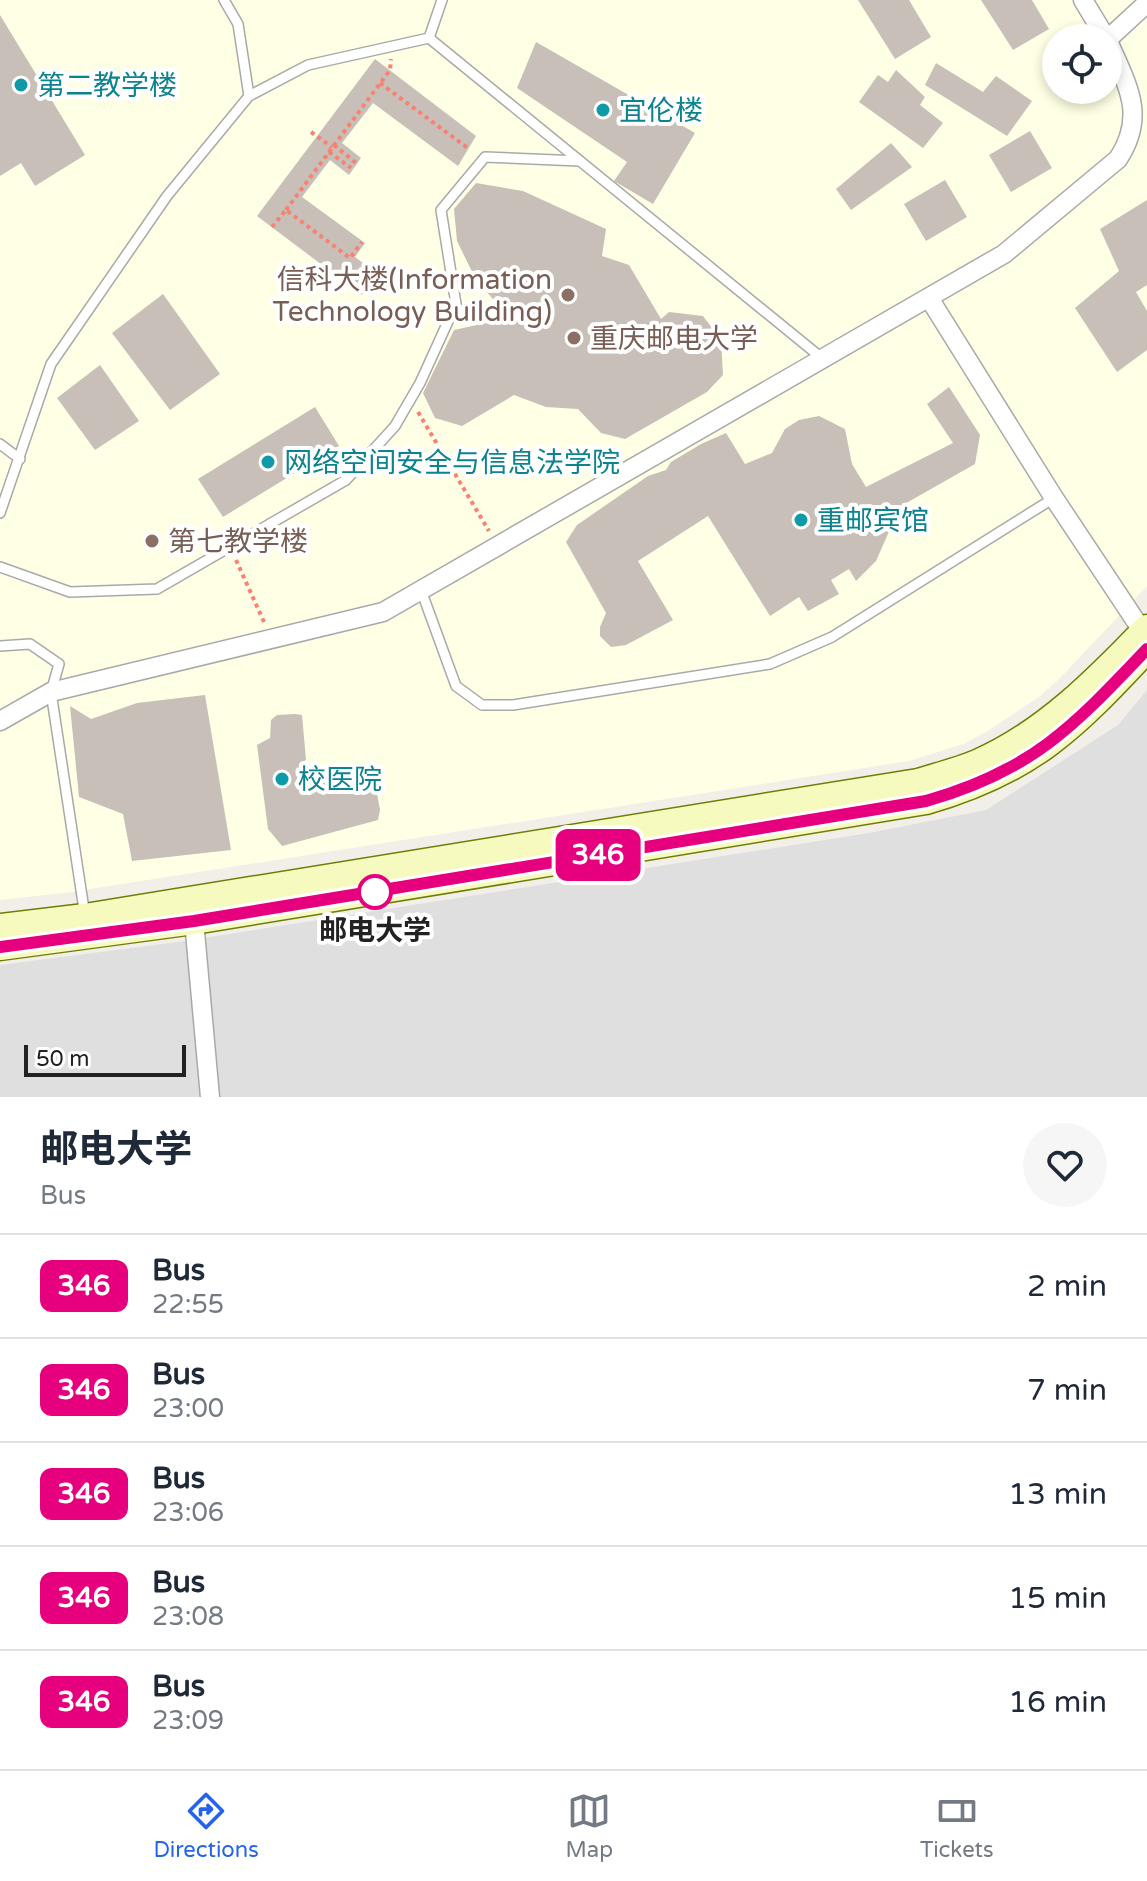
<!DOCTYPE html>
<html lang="en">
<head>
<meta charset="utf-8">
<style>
	:root { --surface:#fff; --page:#f6f6f7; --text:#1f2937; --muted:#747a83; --line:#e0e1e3; --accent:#2563eb }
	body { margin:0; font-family:"Varela Round","Noto Sans SC",sans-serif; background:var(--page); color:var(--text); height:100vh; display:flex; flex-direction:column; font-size:30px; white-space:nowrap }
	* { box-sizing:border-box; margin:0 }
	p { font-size:26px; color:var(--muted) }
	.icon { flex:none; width:44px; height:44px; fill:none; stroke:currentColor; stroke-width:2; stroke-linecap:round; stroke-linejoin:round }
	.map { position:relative; height:1097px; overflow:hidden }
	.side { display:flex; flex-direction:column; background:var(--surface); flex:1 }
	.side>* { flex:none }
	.badge { padding:0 16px; border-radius:12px; font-size:28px; line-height:52px }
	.fabs { position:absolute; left:1042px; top:24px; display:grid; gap:16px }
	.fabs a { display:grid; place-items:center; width:80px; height:80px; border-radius:50%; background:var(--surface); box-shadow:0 4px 12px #0003; font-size:40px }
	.scale { position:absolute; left:24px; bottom:20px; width:162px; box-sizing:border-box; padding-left:8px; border:4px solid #222; border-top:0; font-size:22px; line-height:28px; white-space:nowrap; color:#222; -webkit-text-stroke:6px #fff; paint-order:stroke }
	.map>.badge { position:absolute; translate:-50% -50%; box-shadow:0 0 0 4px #fff }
	.round { display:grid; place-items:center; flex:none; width:84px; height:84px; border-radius:42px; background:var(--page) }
	.headline { display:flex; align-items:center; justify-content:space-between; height:136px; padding:0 40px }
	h1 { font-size:38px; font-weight:700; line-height:60px }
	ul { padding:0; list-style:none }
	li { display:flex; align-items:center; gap:24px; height:104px; padding:0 40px; border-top:2px solid var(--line) }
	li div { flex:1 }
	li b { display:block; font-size:30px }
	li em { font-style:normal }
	li .badge { min-width:88px; font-weight:700; text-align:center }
	.menu { display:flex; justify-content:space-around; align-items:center; height:112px; border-top:2px solid var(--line); background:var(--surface); font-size:22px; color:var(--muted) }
	.menu a { display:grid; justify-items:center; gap:4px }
	.menu .active { color:var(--accent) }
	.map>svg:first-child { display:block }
	.residential { fill:#e0dfdf }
	.education { fill:#ffffe5; fill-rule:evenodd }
	.building { fill:#c7bfb8 }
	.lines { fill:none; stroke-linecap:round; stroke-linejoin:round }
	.lane-casing { stroke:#a9a9a9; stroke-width:12 }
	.street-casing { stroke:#a9a9a9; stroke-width:21 }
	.secondary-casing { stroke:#707d05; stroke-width:29 }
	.path { stroke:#fa8072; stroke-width:4; stroke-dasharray:4 4; stroke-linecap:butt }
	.lane { stroke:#fff; stroke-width:9 }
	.street { stroke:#fff; stroke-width:18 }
	.secondary { stroke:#f7fabf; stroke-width:26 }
	.line-casing { stroke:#fff; stroke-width:18 }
	.line { stroke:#e6007e; stroke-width:12 }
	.culture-dot { fill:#0f9aa8; stroke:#fff; stroke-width:3 }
	.education-dot { fill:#8d6e63; stroke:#fff; stroke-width:3 }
	.stop-dot { fill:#fff; stroke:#e6007e; stroke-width:4 }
	.labels { text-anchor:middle; stroke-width:8; stroke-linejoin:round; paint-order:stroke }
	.culture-label { font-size:28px; fill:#0d838f; stroke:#fff; text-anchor:start }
	.education-label { font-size:28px; fill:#785e54; stroke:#fff; text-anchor:start }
	.stop-label { font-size:28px; font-weight:bold; fill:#222; stroke:#fff }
</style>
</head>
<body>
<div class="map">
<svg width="1147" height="1097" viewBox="0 0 1147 1097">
	<rect width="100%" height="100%" fill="#f2efe9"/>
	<path class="residential" d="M1147 690V1097H0V965L178 942 869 833 986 810 1118 725Z"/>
	<path class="education" d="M0 0H1147V586L1060 678 1039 697 988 731 963 744 909 761 71 892 0 900ZM1056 38H1108V90H1056Z"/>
	<g class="building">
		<path d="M858 0H909L931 37 895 59Z"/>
		<path d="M981 0H1032L1049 29 1013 50Z"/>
		<path d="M0 15 85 155 35 186 21 163 0 176Z"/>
		<path d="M536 42 695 133 653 204 614 181 627 162 517 88Z"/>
		<path d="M375 59 476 136 458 166 373 103 342 143 361 158 349 175 330 160 302 197 365 243 355 257 378 274 362 295 257 216Z"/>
		<path d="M936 63 983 92 996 76 1032 101 1007 136 925 85Z"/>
		<path d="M896 70 925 97 920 105 943 123 923 148 859 102 878 75 888 82Z"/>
		<path d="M1030 131 1052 168 1011 192 989 155Z"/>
		<path d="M891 143 912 167 851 210 836 189Z"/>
		<path d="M945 180 967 217 926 241 904 204Z"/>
		<path d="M476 183 523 191 606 229 602 256 629 265 661 319 669 312 703 316 721 340 723 375 707 392 625 439 601 433 578 409 546 407 514 395 462 426 435 418 423 393 454 330 509 318 475 278 457 241 454 209Z"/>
		<path d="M1147 200V285L1136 292 1147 311V350L1117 372 1075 308 1119 271 1100 229Z"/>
		<path d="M163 294 220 374 170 410 112 333Z"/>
		<path d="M100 365 139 421 95 450 57 398Z"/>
		<path d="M949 387 980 435 975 464 894 510 891 527 876 561 856 581 849 569 831 580 839 594 808 611 799 597 770 616 708 516 638 561 673 620 626 645 611 647 600 636V627L606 613 566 542 577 525 648 476 666 470 671 462 701 444 726 433 745 464 772 453 785 429 799 420 819 416 845 429 852 464 866 487 953 443 927 404Z"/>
		<path d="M315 407 339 446 223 517 198 479Z"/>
		<path d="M205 695 231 850 132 861 123 814 79 797 70 706 91 719 137 703Z"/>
		<path d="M295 714 302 715 306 760 299 764 302 780 350 779 355 790 376 788 380 810 378 820 282 846 268 829 257 745 270 738 271 720 277 715Z"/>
	</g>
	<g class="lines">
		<g class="lane-casing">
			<g id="lane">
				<path d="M224 0 238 24 249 96"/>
				<path d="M429 38 823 359"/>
				<path d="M429 38 442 0"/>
				<path d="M0 444 20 459"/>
				<path d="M0 513 51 364 167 196 249 96 308 65 429 38"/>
				<path d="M0 567 70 592 157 589 346 480 395 426 420 383 456 304 441 210 485 157 580 161"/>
				<path d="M421 590 456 686 482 705H513L770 664 832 637 1054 498"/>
				<path d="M0 646 30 644 59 664 51 692 85 916"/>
			</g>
		</g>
		<g class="street-casing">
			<g id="street">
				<path d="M1083 0 1106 38"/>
				<path d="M1108 39 1147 3"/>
				<path d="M929 298 1054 498 1147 638"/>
				<path d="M0 721 51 692 383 612 1004 254 1118 159C1147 115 1127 85 1108 41"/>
				<path d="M194 921 210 1097"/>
			</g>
		</g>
		<g class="secondary-casing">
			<g id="secondary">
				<path d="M0 927 85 917 918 782C937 776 958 771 977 763 1044 734 1097 680 1147 628"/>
				<path d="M0 947 194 921 926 801C1032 771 1074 727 1147 649"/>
			</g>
		</g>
		<g class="path">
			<path d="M380 83 469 149"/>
			<path d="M311 132 332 147"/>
			<path d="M334 145 356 163"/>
			<path d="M329 152 351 168"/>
			<path d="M286 210 390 70 391 59"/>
			<path d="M272 227 286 210 350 258 362 242"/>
			<path d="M418 412 489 531"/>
			<path d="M236 560 264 622"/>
		</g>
		<use href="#lane" class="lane"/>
		<use href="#street" class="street"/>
		<use href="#secondary" class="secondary"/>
	</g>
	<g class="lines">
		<g class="line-casing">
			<path id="line" d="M0 947 194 921 926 801C1032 771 1073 727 1147 649"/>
		</g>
		<use href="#line" class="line"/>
	</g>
	<g class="culture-dot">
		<circle cx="21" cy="85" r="8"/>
		<circle cx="603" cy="110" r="8"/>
		<circle cx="268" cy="462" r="8"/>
		<circle cx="801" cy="520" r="8"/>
		<circle cx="282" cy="779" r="8"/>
	</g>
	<g class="education-dot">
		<circle cx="568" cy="295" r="8"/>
		<circle cx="574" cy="338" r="8"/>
		<circle cx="152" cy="541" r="8"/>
	</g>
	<circle class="stop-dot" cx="375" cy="892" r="16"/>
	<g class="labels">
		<g class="culture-label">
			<text x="37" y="95">第二教学楼</text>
			<text x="619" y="120">宜伦楼</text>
			<text x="284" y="472">网络空间安全与信息法学院</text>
			<text x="817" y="530">重邮宾馆</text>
			<text x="298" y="789">校医院</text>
		</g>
		<g class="education-label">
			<text x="552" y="289" text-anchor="end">信科大楼(Information<tspan x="552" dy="32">Technology Building)</tspan></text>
			<text x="590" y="348">重庆邮电大学</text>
			<text x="168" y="551">第七教学楼</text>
		</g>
		<g class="stop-label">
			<text x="375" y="940">邮电大学</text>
		</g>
	</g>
</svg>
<div class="fabs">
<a><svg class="icon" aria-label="locate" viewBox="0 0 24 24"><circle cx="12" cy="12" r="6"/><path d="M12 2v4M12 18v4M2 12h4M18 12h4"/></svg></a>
</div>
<div class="scale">50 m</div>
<b class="badge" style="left:598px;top:855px;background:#e6007e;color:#fff">346</b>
</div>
<section class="side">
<div class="headline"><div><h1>邮电大学</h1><p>Bus</p></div><a class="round"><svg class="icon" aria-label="heart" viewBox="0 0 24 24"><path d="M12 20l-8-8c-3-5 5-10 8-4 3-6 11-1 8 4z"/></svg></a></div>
<ul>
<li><span class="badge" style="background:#e6007e;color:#fff">346</span><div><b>Bus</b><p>22:55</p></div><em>2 min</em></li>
<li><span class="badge" style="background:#e6007e;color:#fff">346</span><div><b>Bus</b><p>23:00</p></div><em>7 min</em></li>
<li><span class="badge" style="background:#e6007e;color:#fff">346</span><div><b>Bus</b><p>23:06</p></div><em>13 min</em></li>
<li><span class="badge" style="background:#e6007e;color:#fff">346</span><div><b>Bus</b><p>23:08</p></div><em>15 min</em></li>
<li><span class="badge" style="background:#e6007e;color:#fff">346</span><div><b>Bus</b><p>23:09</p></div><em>16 min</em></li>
</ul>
</section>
<nav class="menu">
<a class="active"><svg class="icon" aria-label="directions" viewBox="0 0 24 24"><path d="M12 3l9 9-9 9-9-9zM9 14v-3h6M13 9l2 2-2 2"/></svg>Directions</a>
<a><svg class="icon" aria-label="map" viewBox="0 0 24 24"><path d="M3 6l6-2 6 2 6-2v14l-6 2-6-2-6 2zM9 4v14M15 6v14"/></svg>Map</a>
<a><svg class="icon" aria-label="tickets" viewBox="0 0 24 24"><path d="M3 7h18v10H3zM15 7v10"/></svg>Tickets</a>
</nav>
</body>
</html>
